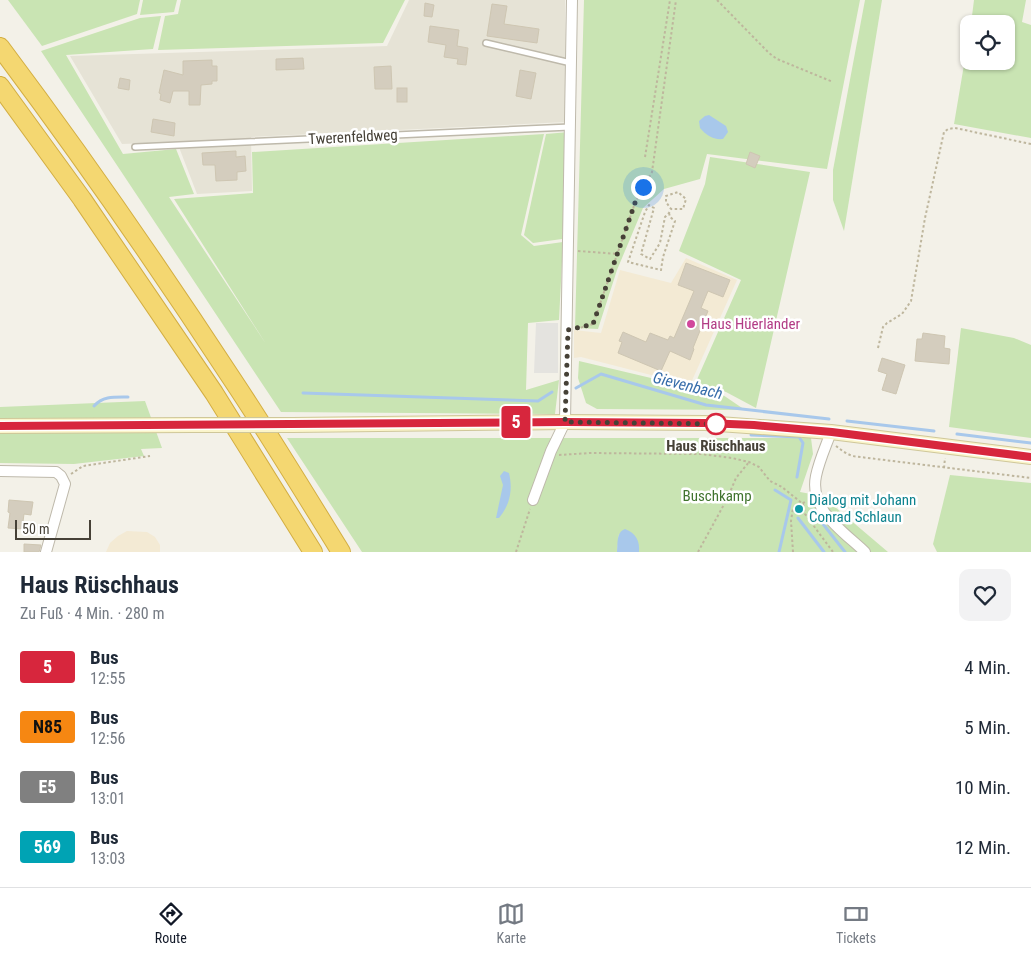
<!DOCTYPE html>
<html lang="de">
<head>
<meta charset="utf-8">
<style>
	:root { --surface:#fff; --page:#f2f2f3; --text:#1f2937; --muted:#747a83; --line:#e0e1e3; --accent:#111827 }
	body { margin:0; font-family:"Roboto Condensed",sans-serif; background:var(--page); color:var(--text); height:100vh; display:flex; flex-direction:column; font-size:19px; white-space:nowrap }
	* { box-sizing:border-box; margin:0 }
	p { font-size:16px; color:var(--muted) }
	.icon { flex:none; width:28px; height:28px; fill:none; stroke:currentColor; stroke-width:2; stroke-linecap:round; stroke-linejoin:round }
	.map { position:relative; height:552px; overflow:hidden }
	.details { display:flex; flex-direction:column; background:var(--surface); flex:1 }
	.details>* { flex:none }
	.badge { padding:0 10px; border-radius:4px; font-size:18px; line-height:32px }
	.fabs { position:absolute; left:960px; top:15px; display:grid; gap:10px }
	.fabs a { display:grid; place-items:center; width:55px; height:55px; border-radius:10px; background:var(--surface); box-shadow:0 1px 4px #0004; font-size:25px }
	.scale { position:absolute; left:15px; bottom:12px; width:76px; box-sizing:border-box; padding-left:5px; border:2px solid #464137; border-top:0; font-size:14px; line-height:18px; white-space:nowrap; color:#464137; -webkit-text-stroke:4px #fff; paint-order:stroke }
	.you { position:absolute; width:25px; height:25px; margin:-12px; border:4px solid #fff; border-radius:50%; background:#1a73e8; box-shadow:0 0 0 8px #1a73e833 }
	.map>.badge { position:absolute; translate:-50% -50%; box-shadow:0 0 0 2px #fff }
	.round { display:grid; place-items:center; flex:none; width:52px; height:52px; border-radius:10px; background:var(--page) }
	.overview { display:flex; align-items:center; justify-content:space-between; height:85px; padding:0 20px }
	h1 { font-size:24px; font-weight:700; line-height:38px }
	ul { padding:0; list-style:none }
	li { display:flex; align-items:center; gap:15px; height:60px; padding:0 20px }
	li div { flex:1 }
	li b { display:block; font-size:19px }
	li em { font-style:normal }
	li .badge { min-width:55px; font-weight:700; text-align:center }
	.dock { display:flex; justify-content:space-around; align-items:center; height:70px; border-top:1px solid var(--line); background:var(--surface); font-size:14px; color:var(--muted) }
	.dock a { display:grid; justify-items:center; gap:2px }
	.dock .selected { color:var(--accent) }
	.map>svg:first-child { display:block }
	.residential { fill:#e6e3d6 }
	.commercial { fill:#f3ead4 }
	.green { fill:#c9e4b3 }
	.parking { fill:#e4e3df }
	.water { fill:#a8c8eb }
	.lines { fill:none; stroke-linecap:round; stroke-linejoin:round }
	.stream { stroke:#a8c8eb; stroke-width:3 }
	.building { fill:#d4cdbe; stroke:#cec6b2 }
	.lane-casing { stroke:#beb9ab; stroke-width:8 }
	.street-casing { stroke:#beb9ab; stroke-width:12 }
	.secondary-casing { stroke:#cfc79a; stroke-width:16 }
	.highway-casing { stroke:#d3ae42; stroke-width:20 }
	.path { stroke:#beb69d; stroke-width:2; stroke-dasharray:2.5 2.5; stroke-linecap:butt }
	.lane { stroke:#fff; stroke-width:5 }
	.street { stroke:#fff; stroke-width:10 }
	.secondary { stroke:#fbf5ca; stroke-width:14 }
	.highway { stroke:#f4d771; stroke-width:18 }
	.secondary-bridge-casing { stroke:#cfc79a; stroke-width:16; stroke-linecap:butt }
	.secondary-bridge { stroke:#fbf5ca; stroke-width:14 }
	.line-casing { stroke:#fff; stroke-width:11 }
	.line { stroke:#d7263d; stroke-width:8 }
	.walk { stroke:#464137; stroke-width:5; stroke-dasharray:0 9 }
	.hotel-dot { fill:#d1479c; stroke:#fff; stroke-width:2 }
	.stop-dot { fill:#fff; stroke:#d7263d; stroke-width:2.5 }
	.culture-dot { fill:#0f9aa8; stroke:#fff; stroke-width:2 }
	.labels { text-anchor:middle; stroke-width:5; stroke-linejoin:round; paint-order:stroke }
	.street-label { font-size:15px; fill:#464137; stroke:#fff }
	.hotel-label { font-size:15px; fill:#b23c85; stroke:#fff; text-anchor:start }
	.stop-label { font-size:15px; font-weight:bold; fill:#464137; stroke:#fff }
	.park-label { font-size:15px; fill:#40742e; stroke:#fff }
	.culture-label { font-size:15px; fill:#0d838f; stroke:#fff; text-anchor:start }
	.water-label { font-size:16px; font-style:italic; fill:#376daa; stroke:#fff }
</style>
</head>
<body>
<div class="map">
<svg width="1031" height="552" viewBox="0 0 1031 552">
	<rect width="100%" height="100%" fill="#f3f1e8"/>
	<path class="residential" d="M409 0H565L566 122 251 137 252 191 197 194 177 142 122 144 70 56 387 46Z"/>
	<g class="commercial">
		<path d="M686 258 737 280 690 385 581 357 574 358V330L601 333 620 270 671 283Z"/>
		<path d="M127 531 147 532 155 537 160 545V552H106L110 543 118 536Z"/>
	</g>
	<g class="green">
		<path d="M8 0H140L137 14 42 46Z"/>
		<path d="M143 0H177L174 12 140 15Z"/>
		<path d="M181 0H405L383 43 158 50 165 16 178 14Z"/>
		<path d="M584 0H860L827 169 707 154 700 179 664 189 643 208 617 270 598 329 575 328Z"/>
		<path d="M865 0H882L844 231 833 200V170Z"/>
		<path d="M974 0H1026L1022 22 1031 25V138L954 124 969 35V61H1006V24H971Z"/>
		<path d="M161 16 153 49 66 55 123 154 176 149 194 194 169 197 266 344 174 199 253 193 252 152 544 134 521 235 534 246 563 242 559 320 528 323 526 390 559 380 555 414 281 412 41 51 140 18Z"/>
		<path d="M569 132 562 239 533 243 524 235 546 134Z"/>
		<path d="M710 157 810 172 756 408 726 392 695 384 741 280 679 251 705 184Z"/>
		<path d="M961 328 1014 338 1031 345V438L949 427Z"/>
		<path d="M579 361 723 395 745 410 597 409 586 403 578 378Z"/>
		<path d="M145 401 162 448 141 449 144 456 74 464 0 463V407Z"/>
		<path d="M287 438H811L813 454 800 492 822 496 888 552H639V548L619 534 617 552H362Z"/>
		<path d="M950 475 1031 483V552H937L933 544Z"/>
	</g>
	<path class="parking" d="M536 323H558V373H534Z"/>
	<g class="water">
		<path d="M709 115 726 126 728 132 723 139C713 140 706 135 700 128L699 121 705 116Z"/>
		<path d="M504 471 509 473C513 490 510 505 499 518H496L503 485 500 476Z"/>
		<path d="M625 529C636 533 640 541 639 552H617C618 544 616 532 625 529Z"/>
	</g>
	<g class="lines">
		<g class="stream">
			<path d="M576 388 601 374 706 405 829 419"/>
			<path d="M303 393 538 401 552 392"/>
			<path d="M94 406C103 396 114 397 128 397"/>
			<path d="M847 421 934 431"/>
			<path d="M957 434 1031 443"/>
			<path d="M751 435 799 437 803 443 797 477"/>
			<path d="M775 490 791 500 779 552"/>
			<path d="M812 510 845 552"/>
			<path d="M798 518 824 552"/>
		</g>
	</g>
	<g class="building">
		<path d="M425 3 434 5 432 17 424 16Z"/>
		<path d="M492 4 507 6 504 24 539 29 537 43 487 36Z"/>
		<path d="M430 26 459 30 457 46 468 48 466 65 457 64 458 59 444 57 446 45 428 42Z"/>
		<path d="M303 58 304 69 276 70V59Z"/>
		<path d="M212 60V66H217V81H212V84L201 85 200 105H189V91H173L170 103 160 100 161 94 159 93 164 70 183 75V61Z"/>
		<path d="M391 66 392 89H375L374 67Z"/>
		<path d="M520 70 536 73 531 99 516 96Z"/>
		<path d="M120 78 130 80 129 90 118 88Z"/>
		<rect x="397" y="88" width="10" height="14"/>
		<path d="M153 119 175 123 174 136 151 132Z"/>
		<path d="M236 151V157L245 156 246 171 237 172V180L216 181 215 165H203L202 153Z"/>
		<path d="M750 152 760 156 755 168 746 164Z"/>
		<path d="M686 263 730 280 723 297 708 291 701 308 708 311 693 348 694 349 690 360 670 351 661 371 618 353 622 342 619 341 623 332 646 342 650 333 668 340 670 336 674 338 694 291 678 285Z"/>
		<path d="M923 333 945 336 944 348 950 349 949 364 915 361 917 339H922Z"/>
		<path d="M882 358 905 365 896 394 882 390 887 374 878 371Z"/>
		<path d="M9 500 33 502 31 515 24 514 22 529 8 528 10 513 8 512Z"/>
		<path d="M24 544 41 545 39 552H24Z"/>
	</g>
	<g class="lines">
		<g class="lane-casing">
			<g id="lane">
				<path d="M486 43 571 63"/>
				<path d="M135 147 570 127"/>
			</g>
		</g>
		<g class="street-casing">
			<g id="street">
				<path d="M831 432C826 446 819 461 816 476 809 510 843 531 865 552"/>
				<path d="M0 471 56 472 61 476 65 484 46 552"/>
				<path d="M533 500 551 451 565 422 572 0"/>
			</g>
		</g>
		<g class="secondary-casing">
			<g id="secondary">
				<path d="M292 425 565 422 705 423 831 432 1031 457"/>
				<path d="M0 426 192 425"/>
			</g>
		</g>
		<g class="highway-casing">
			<g id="highway">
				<path d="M0 47C81 155 158 266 232 379 270 436 305 494 341 552"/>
				<path d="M0 86 82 199 214 393 313 552"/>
			</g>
		</g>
		<g class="path">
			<path d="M717 0 769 53 777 59 833 82"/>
			<path d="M645 157 670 0"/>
			<path d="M669 213 670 217 675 221 663 257 661 270 628 262 645 212 649 205 654 208 641 254 650 259 660 243 665 217 669 213 671 209 666 202V196L678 192 686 199 683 209H671"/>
			<path d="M578 251 618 254"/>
			<path d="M576 329 593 324 635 203 652 172 676 0"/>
			<path d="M878 348 883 327 887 323 902 314 911 301 925 218 944 132 948 129 955 128 1031 144"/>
			<path d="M836 446 844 452 852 456 1031 478"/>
			<path d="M559 455 590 453 701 454 732 458 749 462 759 467 770 481 782 487 803 504 805 514 833 552"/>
			<path d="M944 468 945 458"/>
			<path d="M71 474 83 466 150 456"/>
			<path d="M516 552 530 509"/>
			<path d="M698 552 727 499 736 478 749 462"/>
			<path d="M793 552 791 521 793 508 807 501"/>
		</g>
		<use href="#lane" class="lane"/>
		<use href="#street" class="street"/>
		<use href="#secondary" class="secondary"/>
		<use href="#highway" class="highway"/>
		<g class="secondary-bridge-casing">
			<path id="secondary-bridge" d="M192 425H292"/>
		</g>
		<use href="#secondary-bridge" class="secondary-bridge"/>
	</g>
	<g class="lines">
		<g class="line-casing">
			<path id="line" d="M0 426 565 422 705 423 754 425 832 432 1031 457"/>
		</g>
		<use href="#line" class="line"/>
		<path class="walk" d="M643 187 635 203 593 324 568 330 565 422 721 424H716"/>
	</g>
	<circle class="hotel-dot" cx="691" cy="324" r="5"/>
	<circle class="stop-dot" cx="716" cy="424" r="10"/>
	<circle class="culture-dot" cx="799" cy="509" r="5"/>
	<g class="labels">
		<g class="street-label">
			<text transform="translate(353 137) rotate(-3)" y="5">Twerenfeldweg</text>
		</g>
		<g class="hotel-label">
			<text x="701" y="329">Haus Hüerländer</text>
		</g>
		<g class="stop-label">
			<text x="716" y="451">Haus Rüschhaus</text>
		</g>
		<g class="park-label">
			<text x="717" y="501">Buschkamp</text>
		</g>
		<g class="culture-label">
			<text x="809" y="505">Dialog mit Johann<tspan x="809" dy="17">Conrad Schlaun</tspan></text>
		</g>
		<g class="water-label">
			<text transform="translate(688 385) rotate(14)" y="6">Gievenbach</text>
		</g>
	</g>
</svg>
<div class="fabs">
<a><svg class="icon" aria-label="locate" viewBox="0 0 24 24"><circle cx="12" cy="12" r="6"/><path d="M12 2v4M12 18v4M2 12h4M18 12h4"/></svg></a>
</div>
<div class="scale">50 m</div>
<div class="you" style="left:643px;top:187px"></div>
<b class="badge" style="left:516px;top:422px;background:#d7263d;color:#fff">5</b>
</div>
<section class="details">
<div class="overview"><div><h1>Haus Rüschhaus</h1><p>Zu Fuß · 4 Min. · 280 m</p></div><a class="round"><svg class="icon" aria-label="heart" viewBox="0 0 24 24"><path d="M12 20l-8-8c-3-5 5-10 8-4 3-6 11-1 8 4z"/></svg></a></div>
<ul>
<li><span class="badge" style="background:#d7263d;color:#fff">5</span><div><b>Bus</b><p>12:55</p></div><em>4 Min.</em></li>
<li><span class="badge" style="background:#f68712;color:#111">N85</span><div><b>Bus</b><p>12:56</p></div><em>5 Min.</em></li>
<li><span class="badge" style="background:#808080;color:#fff">E5</span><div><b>Bus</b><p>13:01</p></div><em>10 Min.</em></li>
<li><span class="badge" style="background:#00a3b4;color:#fff">569</span><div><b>Bus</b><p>13:03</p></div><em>12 Min.</em></li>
</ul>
</section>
<nav class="dock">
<a class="selected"><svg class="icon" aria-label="directions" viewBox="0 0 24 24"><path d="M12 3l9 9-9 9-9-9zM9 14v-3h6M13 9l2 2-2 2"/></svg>Route</a>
<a><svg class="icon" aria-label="map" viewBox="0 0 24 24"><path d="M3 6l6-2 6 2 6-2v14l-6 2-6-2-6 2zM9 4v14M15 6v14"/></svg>Karte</a>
<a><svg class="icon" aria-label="tickets" viewBox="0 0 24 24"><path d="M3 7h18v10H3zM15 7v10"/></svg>Tickets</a>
</nav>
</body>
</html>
